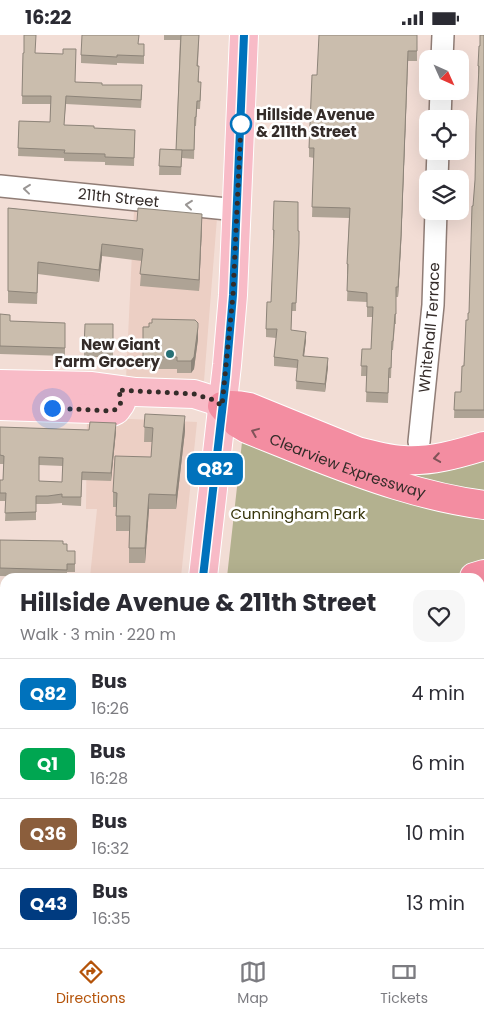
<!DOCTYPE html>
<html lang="en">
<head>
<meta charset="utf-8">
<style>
	:root { --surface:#fff; --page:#f7f7f7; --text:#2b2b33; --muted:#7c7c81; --line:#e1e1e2; --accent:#b45309 }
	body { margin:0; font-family:Poppins,sans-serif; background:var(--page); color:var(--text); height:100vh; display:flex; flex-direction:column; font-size:19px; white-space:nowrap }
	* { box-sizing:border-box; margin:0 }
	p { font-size:16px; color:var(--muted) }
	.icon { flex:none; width:28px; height:28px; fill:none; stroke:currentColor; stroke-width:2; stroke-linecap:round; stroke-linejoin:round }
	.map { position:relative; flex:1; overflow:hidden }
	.side { position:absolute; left:0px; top:538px; width:485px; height:376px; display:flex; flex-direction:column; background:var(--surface); border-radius:15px 15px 0 0; box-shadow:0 5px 20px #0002 }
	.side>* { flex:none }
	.badge { padding:0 10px; border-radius:8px; font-size:18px; line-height:32px }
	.needle { width:32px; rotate:135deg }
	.fabs { position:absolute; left:419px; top:15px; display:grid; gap:10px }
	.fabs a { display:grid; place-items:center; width:50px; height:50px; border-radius:10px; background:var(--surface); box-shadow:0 5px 20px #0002; font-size:25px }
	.you { position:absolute; width:25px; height:25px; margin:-12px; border:4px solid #fff; border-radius:50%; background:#1a73e8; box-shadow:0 0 0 8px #1a73e833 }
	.map>.badge { position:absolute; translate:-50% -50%; box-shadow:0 0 0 2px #fff }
	.round { display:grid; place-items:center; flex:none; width:52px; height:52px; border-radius:15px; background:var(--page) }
	.head { display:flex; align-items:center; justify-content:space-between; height:85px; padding:0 20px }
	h1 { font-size:24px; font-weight:700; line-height:38px }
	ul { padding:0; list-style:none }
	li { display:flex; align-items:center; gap:15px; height:70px; padding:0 20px; border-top:1px solid var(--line) }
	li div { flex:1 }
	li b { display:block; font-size:19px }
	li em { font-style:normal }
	li .badge { min-width:55px; font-weight:700; text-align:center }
	.status { display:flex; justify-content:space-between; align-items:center; height:35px; padding:0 25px; background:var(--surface); direction:ltr }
	.status svg { height:14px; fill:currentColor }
	.tabs { display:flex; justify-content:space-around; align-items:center; height:70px; border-top:1px solid var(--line); background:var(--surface); font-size:14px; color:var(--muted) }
	.tabs a { display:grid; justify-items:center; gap:2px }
	.tabs .active { color:var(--accent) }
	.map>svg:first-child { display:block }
	.built { fill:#eccfc4 }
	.green { fill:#b3b18f }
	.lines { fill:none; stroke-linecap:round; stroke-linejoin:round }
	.minor-casing { stroke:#907d76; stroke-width:24 }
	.major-casing { stroke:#fff; stroke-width:30 }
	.highway-casing { stroke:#fff; stroke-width:30 }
	.minor { stroke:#fff; stroke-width:21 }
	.major { stroke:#f8bbc7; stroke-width:28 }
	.highway { stroke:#f38da1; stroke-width:28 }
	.wall { fill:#aea395; fill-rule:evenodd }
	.shaded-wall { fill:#8d8479 }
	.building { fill:#cabdad; stroke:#8d8479; fill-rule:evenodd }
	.oneway { stroke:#9a9694 }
	.oneway2 { stroke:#805359 }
	.line-casing { stroke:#fff; stroke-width:11 }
	.line { stroke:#0072bc; stroke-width:8 }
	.walk { stroke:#342c29; stroke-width:5; stroke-dasharray:0 9 }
	.stop-dot { fill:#fff; stroke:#0072bc; stroke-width:2.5 }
	.poi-dot { fill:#267075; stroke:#fff; stroke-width:2 }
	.labels { text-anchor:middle; stroke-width:5; stroke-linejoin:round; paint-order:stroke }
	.stop-label { font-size:15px; font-weight:bold; fill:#342c29; stroke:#fff; text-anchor:start }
	.street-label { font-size:15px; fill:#342c29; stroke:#fff }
	.poi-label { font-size:15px; font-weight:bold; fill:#342c29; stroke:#fff; text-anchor:end }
	.park-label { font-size:15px; fill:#38350b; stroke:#fff }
</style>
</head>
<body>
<div class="status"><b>16:22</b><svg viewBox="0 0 49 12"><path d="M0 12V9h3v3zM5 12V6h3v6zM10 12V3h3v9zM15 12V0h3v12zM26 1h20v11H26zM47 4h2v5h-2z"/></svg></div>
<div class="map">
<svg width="484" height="913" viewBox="0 0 484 913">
	<rect width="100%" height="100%" fill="#f2ddd5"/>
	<g class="built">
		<path d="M134 175 217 183 204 346 126 344Z"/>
		<path d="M87 382 197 387 181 542H90L97 474H86Z"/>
	</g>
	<path class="green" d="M242 407 484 414V913H346L347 909H480V542H227Z"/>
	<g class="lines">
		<g class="minor-casing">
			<g id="minor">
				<path d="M442 24 443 0"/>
				<path d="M440 84 441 56"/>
				<path d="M437 144 438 116"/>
				<path id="s1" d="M0 151 237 175"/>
				<path id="s2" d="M419 407 433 270 436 176"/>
				<path d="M0 738H5"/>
				<path d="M0 910 59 913"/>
			</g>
		</g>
		<g class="major-casing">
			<g id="major">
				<path d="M0 349 92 351 136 357 194 359 213 365 222 371"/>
				<path d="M0 371 92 374 112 377 116 375 121 368V362L118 355"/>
				<path d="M203 542 227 330 233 260 244 0"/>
				<path d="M0 567H5"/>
				<path d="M161 913 162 909"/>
			</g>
		</g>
		<g class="highway-casing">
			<g id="highway">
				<path id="s3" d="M484 411C458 419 430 427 403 425 388 424 372 420 357 416L249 372C239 370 232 369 222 371L237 388 247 394C269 403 290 411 312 420 368 442 424 462 484 470"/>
				<path d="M474 542 484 539"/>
				<path d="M480 605 484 607"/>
			</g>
		</g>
		<use href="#minor" class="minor"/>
		<use href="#major" class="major"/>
		<use href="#highway" class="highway"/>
	</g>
	<g class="wall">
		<path d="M164 0H199L198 31 199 47 201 56 200 74H197L196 91H195L194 124 182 123 181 140H159L160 114 176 115 180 5H164Z"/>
		<path d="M417 0V26H408L401 211 398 262H396V289H395L393 315H392L391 343H389L388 368 366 367 367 341H361L362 314H371L372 282H367V267L347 266 348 239H347V229L349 183 312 182 314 123 309 122V113L317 40Z"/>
		<path d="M484 0V383H454L455 357H461L468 285 469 278 475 145 479 39H478V31L480 11Z"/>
		<path d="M138 9H144V29L117 28V30L81 28V20Z"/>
		<path d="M23 18H36L76 47 102 50 142 58 141 73 66 69 64 90 94 93 135 95 134 131 105 130V127L64 126V123L18 121 19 86 50 87 51 69H22Z"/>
		<path d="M298 167 296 276H292L291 295 306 305 304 321 328 332 325 357 296 354 297 333 274 331V322L276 303 266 302V294L271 267 274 203H273V195Z"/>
		<path d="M8 173 137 186 202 191 199 256 140 251 142 226 102 221 99 247 38 239 37 269 8 268Z"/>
		<path d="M0 279 10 286 65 288V321L0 319Z"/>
		<path d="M198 288V304L194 334 191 338H177V334H143V292Z"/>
		<path d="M113 289V322H84V313Z"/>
		<path d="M145 379 185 396 176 474H149L145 528H129V496H116V472H113V457L151 422 152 407H144Z"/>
		<path d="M0 392 116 396 111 446 82 445 81 471 62 470V468L48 469H36V485L5 486 6 466H0V445H3L4 429H0ZM39 430 63 431 62 447 39 446Z"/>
		<path d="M0 505 63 509 67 516H75V537H67V542L0 541Z"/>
		<rect x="0" y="587" width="5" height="127"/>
		<path d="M0 751H5V881L0 880Z"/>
		<path d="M252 909 251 913H195Z"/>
	</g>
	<g class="shaded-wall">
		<path d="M408 26 401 211 398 262V252Z"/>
		<path d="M202 179V191L199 256V245Z"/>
		<path d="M102 209V221L99 247V235Z"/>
		<path d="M198 292V304L194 334 191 338V326Z"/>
		<path d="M306 297V305L303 329V321Z"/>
		<path d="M328 323V332L325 357V349Z"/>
		<path d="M185 381V396L176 474V460Z"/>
		<path d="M116 388V396L111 446V438Z"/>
		<path d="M149 459V474L145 528V513Z"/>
	</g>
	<g class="building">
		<path d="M24 0H36L35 18 63 19V14H76L75 47 102 48V50H142L141 65 66 61 64 90 94 91V93L135 95 134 123 105 122V119L64 118 65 115 18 113 19 86 50 87 51 61H22L23 18H24Z"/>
		<path d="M82 0H139L138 9H144V21L117 20V22L81 20Z"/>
		<path d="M181 0H199L197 31H199L198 47H201L200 66H197L196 82H195L194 115H176Z"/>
		<path d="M319 0H417V16H408L401 201 398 252H396V279H395L393 306H392L391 333H389L388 358 366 357 367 331H361L362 314H371L373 272H367V258L347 256 348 229H347L350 173 312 172 314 113H309L312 40H317Z"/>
		<path d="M480 0H484V375H454L455 357H461L462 331H464L466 285H468V278H469L472 171H473L475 145 476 96 479 31H478L479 11H480Z"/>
		<path d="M160 114 182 115 181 132 159 131Z"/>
		<path d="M274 166 298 167V196H299V208L296 268H292L291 295 306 297 303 321 328 323 325 349 296 346 298 325 274 322 277 294H266L267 267H271L274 195H273Z"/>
		<path d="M8 173 137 186 138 173 202 179 199 245 140 239 143 214 102 209 99 235 38 227 37 258 8 256Z"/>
		<path d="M0 279 10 280V286L65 288V313L0 311Z"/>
		<path d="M152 284 195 285 198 288V292L194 322 191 326H177V322H143V292H149V288H152Z"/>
		<path d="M85 289H113V314L84 313Z"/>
		<path d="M145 379 185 381 176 460 149 459 145 513H129L130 481H116L117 458 113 457 115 421 151 422 153 393 144 392Z"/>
		<path d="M90 387 116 388 111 438 82 437 81 462H62V459L48 461H36V477L5 478 6 458H0V445H3L4 421 0 420V392L89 395ZM39 422 63 423 62 447 39 446Z"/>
		<path d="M0 505 63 506V509H67V516H75V529H67V535L0 533Z"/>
		<rect x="0" y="587" width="5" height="119"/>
		<path d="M0 751H5V870L0 869Z"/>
		<path d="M196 909H250L249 913 243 911 242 913H232L224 911V913H195Z"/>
		<path d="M278 909H319L318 913H277Z"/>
	</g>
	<defs><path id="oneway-chevron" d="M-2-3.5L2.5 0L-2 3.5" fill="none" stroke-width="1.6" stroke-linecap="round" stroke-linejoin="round" transform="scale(1.25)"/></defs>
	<g class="oneway">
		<use href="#oneway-chevron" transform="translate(27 154) rotate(-174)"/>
		<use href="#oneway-chevron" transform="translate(189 170) rotate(-174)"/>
	</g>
	<g class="oneway2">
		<use href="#oneway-chevron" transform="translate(255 397) rotate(-158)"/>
		<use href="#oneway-chevron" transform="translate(437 423) rotate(171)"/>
	</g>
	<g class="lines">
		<g class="line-casing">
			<path id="line" d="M203 542 226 342 233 260 244 0"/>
		</g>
		<use href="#line" class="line"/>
		<path class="walk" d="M52 373 112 376C123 372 122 364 118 355L194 359 214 365 222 371 233 260 241 88V89"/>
	</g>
	<circle class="stop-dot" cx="241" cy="89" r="10"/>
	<circle class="poi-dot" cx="170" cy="319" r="5"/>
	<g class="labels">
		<g class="stop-label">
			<text x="256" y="85">Hillside Avenue<tspan x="256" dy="17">&amp; 211th Street</tspan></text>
		</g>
		<g class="street-label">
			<text dy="5" stroke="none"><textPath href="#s1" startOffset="119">211th Street</textPath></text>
			<text dy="5" stroke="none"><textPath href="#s2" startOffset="115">Whitehall Terrace</textPath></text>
			<text dy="5" stroke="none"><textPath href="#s3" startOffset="415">Clearview Expressway</textPath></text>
		</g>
		<g class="poi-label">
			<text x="160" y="315">New Giant<tspan x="160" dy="17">Farm Grocery</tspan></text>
		</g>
		<g class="park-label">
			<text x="298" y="484">Cunningham Park</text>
		</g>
	</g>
</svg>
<div class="fabs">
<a><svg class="needle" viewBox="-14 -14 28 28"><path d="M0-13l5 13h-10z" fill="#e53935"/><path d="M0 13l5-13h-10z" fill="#7c7c81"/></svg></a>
<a><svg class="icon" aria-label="locate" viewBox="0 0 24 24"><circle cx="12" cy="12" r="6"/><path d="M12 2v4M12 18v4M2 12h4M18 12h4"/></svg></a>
<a><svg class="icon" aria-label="layers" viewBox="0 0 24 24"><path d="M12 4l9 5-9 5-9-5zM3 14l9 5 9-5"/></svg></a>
</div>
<div class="you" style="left:52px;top:373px"></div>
<b class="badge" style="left:215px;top:434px;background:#0072bc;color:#fff">Q82</b>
<section class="side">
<div class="head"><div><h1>Hillside Avenue &amp; 211th Street</h1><p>Walk · 3 min · 220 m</p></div><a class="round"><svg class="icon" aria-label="heart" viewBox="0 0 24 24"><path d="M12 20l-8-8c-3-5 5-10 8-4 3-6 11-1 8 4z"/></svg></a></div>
<ul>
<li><span class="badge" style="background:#0072bc;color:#fff">Q82</span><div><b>Bus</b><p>16:26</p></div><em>4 min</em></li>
<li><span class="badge" style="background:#00a651;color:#fff">Q1</span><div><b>Bus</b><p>16:28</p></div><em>6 min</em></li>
<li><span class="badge" style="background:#8b5e3c;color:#fff">Q36</span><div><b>Bus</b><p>16:32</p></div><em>10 min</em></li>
<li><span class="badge" style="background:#003b80;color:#fff">Q43</span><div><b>Bus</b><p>16:35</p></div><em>13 min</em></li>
</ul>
</section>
</div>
<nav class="tabs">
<a class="active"><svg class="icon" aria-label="directions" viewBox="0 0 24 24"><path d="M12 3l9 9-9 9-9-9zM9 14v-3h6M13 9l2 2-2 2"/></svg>Directions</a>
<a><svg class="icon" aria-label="map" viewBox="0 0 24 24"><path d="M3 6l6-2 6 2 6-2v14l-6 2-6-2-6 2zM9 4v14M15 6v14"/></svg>Map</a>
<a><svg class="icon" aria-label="tickets" viewBox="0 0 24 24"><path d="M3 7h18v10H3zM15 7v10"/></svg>Tickets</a>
</nav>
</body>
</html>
